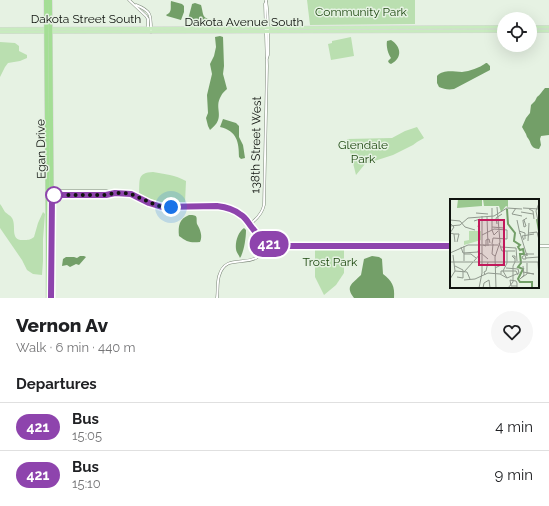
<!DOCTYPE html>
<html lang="en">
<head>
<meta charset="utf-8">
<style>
	:root { --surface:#fff; --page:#f6f6f6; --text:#202124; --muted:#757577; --line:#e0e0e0 }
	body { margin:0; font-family:Raleway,sans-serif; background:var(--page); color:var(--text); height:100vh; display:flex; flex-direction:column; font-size:15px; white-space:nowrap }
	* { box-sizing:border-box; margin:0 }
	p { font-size:13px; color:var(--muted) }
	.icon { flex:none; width:22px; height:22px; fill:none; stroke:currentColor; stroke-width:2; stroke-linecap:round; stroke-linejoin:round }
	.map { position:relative; height:298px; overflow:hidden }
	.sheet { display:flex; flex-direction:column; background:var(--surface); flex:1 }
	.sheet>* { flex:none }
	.badge { padding:0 8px; border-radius:13px; font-size:14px; line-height:26px }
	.fabs { position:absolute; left:497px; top:12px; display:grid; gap:8px }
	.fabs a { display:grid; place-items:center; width:40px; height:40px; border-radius:50%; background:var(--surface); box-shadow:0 4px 16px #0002; font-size:20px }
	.you { position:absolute; width:20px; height:20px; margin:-10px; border:3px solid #fff; border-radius:50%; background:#1a73e8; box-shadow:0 0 0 6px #1a73e833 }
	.map>.badge { position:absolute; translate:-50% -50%; box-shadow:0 0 0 2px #fff }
	h2 { padding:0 16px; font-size:15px; line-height:36px }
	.round { display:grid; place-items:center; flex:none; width:42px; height:42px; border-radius:21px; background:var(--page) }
	.summary { display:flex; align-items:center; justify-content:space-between; height:68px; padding:0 16px }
	h1 { font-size:19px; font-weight:800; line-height:30px }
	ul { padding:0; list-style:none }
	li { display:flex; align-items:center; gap:12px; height:48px; padding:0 16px; border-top:1px solid var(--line) }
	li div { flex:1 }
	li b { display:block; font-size:15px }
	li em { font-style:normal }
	li .badge { min-width:44px; font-weight:700; text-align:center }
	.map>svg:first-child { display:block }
	.green { fill:#badfb0 }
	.water { fill:#739f68 }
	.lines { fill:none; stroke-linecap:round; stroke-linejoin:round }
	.minor-casing { stroke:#7d887a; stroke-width:3 }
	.major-casing { stroke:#d4d5d4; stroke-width:4 }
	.highway-casing { stroke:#d4d5d4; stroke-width:5 }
	.minor { stroke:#fff; stroke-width:2 }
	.major { stroke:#c8ebbf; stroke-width:3 }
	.highway { stroke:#a4de95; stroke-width:4 }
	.line-casing { stroke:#fff; stroke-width:9 }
	.line { stroke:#8e44ad; stroke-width:6 }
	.walk { stroke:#0f130e; stroke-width:4; stroke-dasharray:0 7.2 }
	.stop-dot { fill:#fff; stroke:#8e44ad; stroke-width:2 }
	.labels { text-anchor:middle; stroke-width:3; stroke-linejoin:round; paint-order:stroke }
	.park-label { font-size:12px; fill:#1e4911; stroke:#e6f2e3 }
	.street-label { font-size:12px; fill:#0f130e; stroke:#e6f2e3 }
	.inset-river { fill:none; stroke:#739f68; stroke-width:2 }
	.inset-road { fill:none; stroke:#90998e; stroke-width:1 }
	.view { fill:#c2185b; fill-opacity:0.15; stroke:#c2185b; stroke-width:2 }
	.inset-edge { fill:none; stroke:#0f130e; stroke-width:2 }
</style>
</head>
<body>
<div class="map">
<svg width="549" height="298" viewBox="0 0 549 298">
	<rect width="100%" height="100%" fill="#e6f2e3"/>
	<g class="green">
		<path d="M307 0H415V24L310 25Z"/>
		<path d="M351 37 354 56 331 60 328 44 332 43V41Z"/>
		<path d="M0 42 15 43 19 46V51L27 55V58L20 61 8 63 5 67 0 77Z"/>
		<path d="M417 127 424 138 417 142 413 145 393 155 365 164 356 175 347 139 392 138 405 131Z"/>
		<path d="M153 172C165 174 175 175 186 181L185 203H163L150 199 139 193C140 179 137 173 153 172Z"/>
		<path d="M0 204C2 206 3 209 5 212 7 214 10 215 12 218 17 226 9 241 24 240 28 240 30 240 34 237L38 223 43 212 45 214 43 239V261L42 275 33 274 27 270 22 260 0 228Z"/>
		<path d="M315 248H344V273L336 285 324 295 315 277Z"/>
	</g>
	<g class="water">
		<path d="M171 1 182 4 184 6V12L181 20 167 16 166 15C173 12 170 7 171 1Z"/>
		<path d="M195 3 201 5C204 15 201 19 215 20V21L206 22 190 19 188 20C188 19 192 5 192 4Z"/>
		<path d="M220 36 223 37 224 66 223 74 227 89C225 91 222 93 221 96 213 109 227 117 210 130L208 126 206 118 208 113 207 95 212 74 210 64 214 56 216 47 215 37Z"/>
		<path d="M391 40C401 46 403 58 391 64L389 63 388 61 391 58C388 54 386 46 387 41Z"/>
		<path d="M486 63H487L490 66V70L454 89C448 90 444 89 439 87L437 83V76C444 69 453 72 462 72 470 71 479 68 486 63Z"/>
		<path d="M545 88H549V135L541 136 540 139 541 145 539 149C529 148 532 142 527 137L526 134 522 127 526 118 530 113 531 105 535 101 537 97C540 95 542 91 545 88Z"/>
		<path d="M223 119 236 123 239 126V137L243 145 245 158 241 159 239 157C239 142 237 131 220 127Z"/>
		<path d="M189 215C199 215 196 217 197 224 200 229 203 236 200 242 190 243 187 242 179 236 178 226 179 219 189 215Z"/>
		<path d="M244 228 246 230C246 238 244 252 240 258 239 255 236 252 236 249 235 242 238 232 244 228Z"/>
		<path d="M80 256H84L86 257 79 265 76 264 70 267 67 265 62 266 63 259 66 257H74L77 258Z"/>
		<path d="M372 256 379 257 382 259 383 274C392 281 395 286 394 298H354C345 286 352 284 361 275L364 259Z"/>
	</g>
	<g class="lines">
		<g class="minor-casing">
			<g id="minor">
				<path d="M129 0 146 16 148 19V28"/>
				<path d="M266 0C269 18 268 37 268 55L267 58"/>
				<path d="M136 5C152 11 151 16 151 32"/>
				<path d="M52 191H106L115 193 131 194 149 203 161 207H225C231 209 237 211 242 215 245 218 248 222 250 225 258 237 266 244 280 246H451"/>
				<path d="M52 195H106L114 193"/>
				<path d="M250 224C257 219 262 214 264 205L267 66 265 4 266 2"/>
				<path d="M538 246H549"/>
				<path d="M217 298C218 291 217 283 219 276 225 255 243 265 256 258 262 255 265 249 268 244"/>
			</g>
		</g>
		<g class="major-casing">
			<g id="major">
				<path d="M530 27H549"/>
				<path d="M0 29 504 27"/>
				<path d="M530 31H549"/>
				<path d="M0 32 504 31"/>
			</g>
		</g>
		<g class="highway-casing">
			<g id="highway">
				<path d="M46 0 48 244V298"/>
				<path d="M50 0 52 244 51 298"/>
			</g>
		</g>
		<use href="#minor" class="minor"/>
		<use href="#major" class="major"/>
		<use href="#highway" class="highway"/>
	</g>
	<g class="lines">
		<g class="line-casing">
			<path id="line" d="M51 298 52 195H106L115 193 131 194 149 203 162 207 217 206C226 207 234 209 241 215 245 217 247 221 250 225 258 236 265 244 280 246H451"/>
		</g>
		<use href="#line" class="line"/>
		<path class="walk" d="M54 195H106L115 193H125L131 194 158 206 171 207"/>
	</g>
	<circle class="stop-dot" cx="54" cy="195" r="8"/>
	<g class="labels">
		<g class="park-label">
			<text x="361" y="16">Community Park</text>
			<text x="363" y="149">Glendale<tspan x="363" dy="14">Park</tspan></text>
			<text x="330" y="266">Trost Park</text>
		</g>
		<g class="street-label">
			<text x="86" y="23">Dakota Street South</text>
			<text x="244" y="26">Dakota Avenue South</text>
			<text transform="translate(256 145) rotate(-89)" y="4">138th Street West</text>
			<text transform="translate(41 149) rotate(-91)" y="4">Egan Drive</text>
		</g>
	</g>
	<g transform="translate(450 199)">
		<rect width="89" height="89" fill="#e6f2e3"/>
		<path d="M19 32H31V41L14 46V42L19 41Z" fill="#badfb0"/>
		<path d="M8 0H32V7L7 9ZM33 0H58V8L56 7 51 13 49 7H34Z" fill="#9ac88f"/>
		<path class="inset-river" d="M57 10 58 25 65 34 64 42 70 46 68 48 70 51 73 50 74 55H70L71 64 68 68 73 70 68 80 70 83H82V89M87 20 89 32"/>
		<path class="inset-road" d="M89 4 86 12 89 27M42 9V31L44 36 48 32M66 9 62 15 72 17M73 9 89 10M79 10 83 12 84 20M71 13 83 15M26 14 38 15M37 18 38 47M0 21 10 22 15 28 25 31M67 21 70 35M74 21 76 27 74 28 73 22V21H74L75 20 77 19M24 22 30 20 28 28M0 24 4 28 0 34M47 25 46 19 52 15M0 27 10 26 18 19 44 17 57 9 72 10M42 28 54 29M69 32 75 34V40M0 34 4 35 5 43M70 34 77 57V54M79 34 87 33 89 41M4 35H9L7 43M32 36 44 30 57 31V40L43 39 42 45M74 41 72 37 84 35M78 42 79 24M49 44 52 52H65M43 45 42 55 45 57M33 46 36 47V41L39 40 40 44M14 47V62M11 48 13 54 28 53 30 45M51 48 66 49 67 62M0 54 18 46H48M14 55H21L26 59M75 56 76 60H73L72 58 76 55H84M76 59 89 58M24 62 31 54 38 60M0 63H89M88 63 89 78M5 67 13 71V79L7 78M45 69 53 65 56 68M5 72 17 73 20 80M14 73 23 63M73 73 84 75 77 74M51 75V72H66L68 76M35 76 34 73 36 72 38 63M57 79 53 72 57 64V52M71 79 77 75V64M0 80 5 72 3 56M70 80 74 76 73 67M14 81 25 80 38 74 50 75 57 79 69 74 68 70 56 69M67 87H61L60 81 66 82 67 84V89M29 89 32 74V17M33 89 34 84 39 81 40 89M46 89 45 58 50 43 47 8M58 89 63 83V67L65 63V57H62L65 60"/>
		<path class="view" d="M29 21H54V66H29Z"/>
		<rect width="89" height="89" class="inset-edge"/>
	</g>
</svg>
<div class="fabs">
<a><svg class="icon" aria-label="locate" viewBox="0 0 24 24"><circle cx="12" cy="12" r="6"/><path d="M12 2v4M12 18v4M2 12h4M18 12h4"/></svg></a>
</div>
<div class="you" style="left:171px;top:207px"></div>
<b class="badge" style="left:269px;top:244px;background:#8e44ad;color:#fff">421</b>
</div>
<section class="sheet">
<div class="summary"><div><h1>Vernon Av</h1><p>Walk · 6 min · 440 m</p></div><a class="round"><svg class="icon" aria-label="heart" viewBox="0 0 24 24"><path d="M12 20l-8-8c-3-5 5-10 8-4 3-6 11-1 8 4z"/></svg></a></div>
<h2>Departures</h2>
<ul>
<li><span class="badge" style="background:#8e44ad;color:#fff">421</span><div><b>Bus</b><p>15:05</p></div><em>4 min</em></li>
<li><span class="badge" style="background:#8e44ad;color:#fff">421</span><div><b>Bus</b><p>15:10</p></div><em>9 min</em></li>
</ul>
</section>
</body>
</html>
